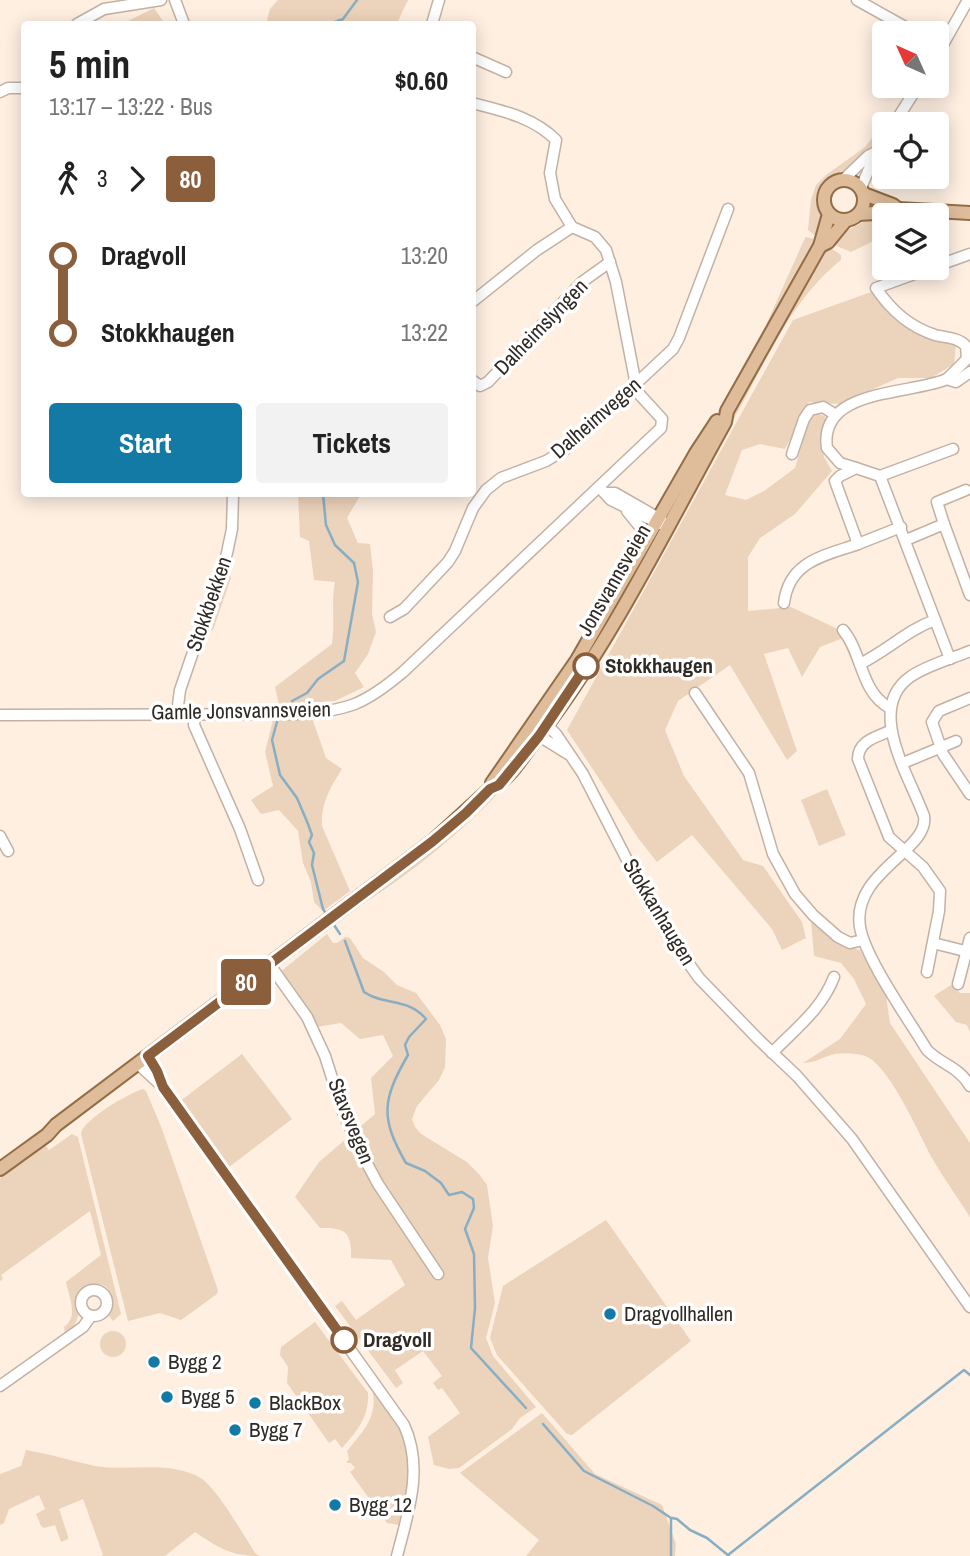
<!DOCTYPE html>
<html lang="en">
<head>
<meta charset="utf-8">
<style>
	:root { --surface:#fff; --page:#f2f2f2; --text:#222; --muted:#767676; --accent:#137aa5 }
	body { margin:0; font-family:"Archivo Narrow",sans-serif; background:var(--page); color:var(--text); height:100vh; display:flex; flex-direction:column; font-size:26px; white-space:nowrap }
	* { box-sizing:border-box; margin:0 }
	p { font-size:23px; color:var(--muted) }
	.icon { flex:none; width:38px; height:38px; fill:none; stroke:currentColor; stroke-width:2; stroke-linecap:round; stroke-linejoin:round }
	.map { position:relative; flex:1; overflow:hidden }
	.drawer { position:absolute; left:21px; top:21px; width:455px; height:476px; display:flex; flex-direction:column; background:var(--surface); border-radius:7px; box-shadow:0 4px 18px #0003 }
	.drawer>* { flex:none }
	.badge { padding:0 14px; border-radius:5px; font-size:24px; line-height:46px }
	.needle { width:46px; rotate:315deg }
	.controls { position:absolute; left:872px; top:21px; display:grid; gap:14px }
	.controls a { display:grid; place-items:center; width:77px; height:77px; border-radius:7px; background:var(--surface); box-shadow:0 4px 18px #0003; font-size:35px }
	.map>.badge { position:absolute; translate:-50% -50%; box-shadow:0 0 0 4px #fff }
	.legs { display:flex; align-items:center; gap:10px; height:77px; padding:0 28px; font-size:23px }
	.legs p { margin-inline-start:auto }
	.overview { display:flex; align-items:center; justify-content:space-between; height:119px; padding:0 28px }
	h1 { font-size:38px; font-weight:700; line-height:52px }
	.action { display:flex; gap:14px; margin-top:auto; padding:14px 28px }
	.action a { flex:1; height:80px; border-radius:7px; background:var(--accent); color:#fff; font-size:28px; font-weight:700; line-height:80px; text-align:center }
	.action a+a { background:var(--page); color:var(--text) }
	ul { padding:0 28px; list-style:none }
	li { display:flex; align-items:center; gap:24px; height:77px; font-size:26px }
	li i { display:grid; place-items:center; width:10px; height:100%; margin:0 9px; background:currentColor }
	li i::after { content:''; width:18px; height:18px; margin:-9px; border:5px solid; border-radius:50%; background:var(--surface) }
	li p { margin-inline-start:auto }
	li:first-child i { background:linear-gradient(#0000 50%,currentColor 0) }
	li:last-child i { background:linear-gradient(currentColor 50%,#0000 0) }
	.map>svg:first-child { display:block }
	.green { fill:#ecd3bb }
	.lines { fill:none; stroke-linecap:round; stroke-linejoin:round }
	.stream { stroke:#88aec3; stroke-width:2.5 }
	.minor-casing { stroke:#c1b2a5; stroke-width:13 }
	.major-casing { stroke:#936d46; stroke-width:16 }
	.minor { stroke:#fff; stroke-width:10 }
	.major { stroke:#dfbd9b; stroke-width:12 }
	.line-1-casing { stroke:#fff; stroke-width:16 }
	.line-1 { stroke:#8b5e3c; stroke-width:10 }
	.stop-1-dot { fill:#fff; stroke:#8b5e3c; stroke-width:3.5 }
	.poi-dot { fill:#137aa5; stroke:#fff; stroke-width:2.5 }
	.labels { text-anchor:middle; stroke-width:7; stroke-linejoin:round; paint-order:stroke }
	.street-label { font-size:21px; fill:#302a25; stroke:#fff }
	.stop-label { font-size:21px; font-weight:bold; fill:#302a25; stroke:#fff; text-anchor:start }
	.poi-label { font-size:21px; fill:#302a25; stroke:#fff; text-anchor:start }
</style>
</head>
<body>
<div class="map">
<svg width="970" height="1556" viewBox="0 0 970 1556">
	<rect width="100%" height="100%" fill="#feefe1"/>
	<g class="green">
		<path d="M278 0H408L398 21 402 24H266L270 9Z"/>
		<path d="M154 8 165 24H122Z"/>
		<path d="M890 115 886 124H884C884 142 860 161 846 169 836 175 826 178 820 188 814 199 820 209 821 220 821 226 819 232 818 237L776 314 766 325 804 240 806 237 814 239 816 236 808 230 811 200 816 185 826 175 865 147Z"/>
		<path d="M884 216V236L851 252 832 244 830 248 841 255V260C792 299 767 359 737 413 702 476 665 539 628 602L818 260C835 236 855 222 884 216Z"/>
		<path d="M871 292C903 323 915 330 956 345L954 364 931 378H898L839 404 809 402 785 449 760 444 742 450 725 495 746 500 764 491 795 468 810 417 818 414 825 416 824 457 832 471 795 514 760 538 748 557V611L791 607 842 631 843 638 820 647 802 677 788 648 764 654 797 751 787 760 730 665 678 701 665 730 684 776 743 860 763 866 802 922 806 938 782 950 772 929 692 835 657 862 638 838 567 730 793 320Z"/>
		<path d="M298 494H361L347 518 358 543 370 544 373 571 372 614 376 632 368 654 355 673 364 687 335 701 279 705 275 687 332 644C335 622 331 603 335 582L314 580 309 541 300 537Z"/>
		<path d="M224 575H230L231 578 213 630 210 631 205 629Z"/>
		<path d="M297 718H312L326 758 342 769C331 786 320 805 322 826L350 891 323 911 314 902 311 882 303 863 298 831 279 810 261 814 251 800 273 786 265 752 273 720Z"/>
		<path d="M529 752 533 756C482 814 417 873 350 911L479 808Z"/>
		<path d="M827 789 846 835 819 846 801 800Z"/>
		<path d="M811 921 834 942 860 950 886 996 890 1023 970 1143V1217C958 1198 944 1179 932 1158 920 1136 889 1064 865 1056 855 1053 838 1052 828 1056 819 1059 814 1063 803 1063L840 1039 866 1004 854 979 841 963 814 956Z"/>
		<path d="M327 934 333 943H337L345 937 350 938 363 958 384 972 397 985 416 993 440 1025 446 1039 445 1067 439 1080 417 1106 412 1119 415 1127 421 1134 467 1162 479 1174 487 1185 493 1226 488 1258 495 1303 486 1338 493 1356 536 1407 520 1418 512 1429 459 1468 449 1469 434 1465 428 1437 460 1413 442 1388 438 1390 433 1383 442 1376 423 1351 395 1370 403 1383 396 1388 335 1306 342 1301 356 1320 405 1285 391 1260 351 1258C352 1232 345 1227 320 1228L295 1197 319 1162 375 1114 371 1078 393 1056 383 1035 360 1039 341 1023 316 1027 279 973Z"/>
		<path d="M951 985 960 993H970V1032L967 1025 956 1022 934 996Z"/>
		<path d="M242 1054 292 1119 229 1167 179 1102Z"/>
		<path d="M143 1089 146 1091 162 1129 218 1290 217 1294 181 1320 160 1313 128 1321 81 1134C82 1120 129 1093 143 1089Z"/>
		<path d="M72 1134 78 1137 121 1314 113 1321 109 1316C115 1296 111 1278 86 1286L77 1298C79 1315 80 1323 65 1334L64 1327C79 1316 69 1298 66 1282L101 1255 90 1211 1 1275 3 1279 0 1281V1178L45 1145 49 1150Z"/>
		<path d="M606 1220 691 1341 572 1435 567 1434 497 1355 490 1338 503 1286Z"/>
		<path d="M315 1322 368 1393C369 1417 358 1430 342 1448L335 1439 329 1443 287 1383 288 1367 280 1355 281 1347Z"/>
		<circle cx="113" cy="1344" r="13"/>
		<path d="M376 1392C386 1406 399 1422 405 1439 414 1467 405 1497 399 1525L387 1523 350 1472 355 1468 351 1463H346L349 1459 347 1451C362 1433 377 1418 373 1393Z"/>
		<path d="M542 1413 595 1474 662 1505 676 1544 675 1556H526L539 1540 460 1473Z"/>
		<path d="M26 1450C50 1454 72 1461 95 1466 129 1472 171 1459 202 1479 219 1491 243 1535 256 1554L260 1556C230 1556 219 1548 195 1532L165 1556H101L103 1555 83 1499 59 1509 68 1536V1539L61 1542 55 1525 44 1528 41 1526 36 1514 45 1509 39 1495 9 1509 4 1523 0 1525V1474L21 1466Z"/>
	</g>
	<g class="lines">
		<g class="stream">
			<path d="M329 24 343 19 357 0"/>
			<path d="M292 701 307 693 318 679 344 661 358 582 354 563 335 545 326 525 323 494"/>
			<path d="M277 722 272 740 280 775 297 798 308 824 312 835 309 842 314 853 312 865 323 909 328 917"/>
			<path d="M332 922 340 934"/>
			<path d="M345 941 364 992C384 1006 407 997 426 1019L409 1037 405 1045 408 1055C382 1100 380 1118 406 1163L425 1171 441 1183 449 1195 462 1192 473 1199 474 1208 465 1229 474 1254 475 1308 471 1348 526 1408"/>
			<path d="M543 1424 584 1471 653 1506 671 1518V1556"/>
			<path d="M672 1518 677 1519 690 1530 707 1538 729 1556"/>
			<path d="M728 1555 964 1370 970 1375"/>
		</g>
		<g class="minor-casing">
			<g id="minor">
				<path d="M175 0 184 24"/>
				<path d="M857 0 916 33"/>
				<path d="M77 24 104 9 161 0"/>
				<path d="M432 24 439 0"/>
				<path d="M472 57 506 72"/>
				<path d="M936 57 968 0"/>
				<path d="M0 92 8 88H24"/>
				<path d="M894 124 918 86"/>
				<path d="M844 179 868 156 876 152"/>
				<path d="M861 188 876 152 884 140"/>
				<path d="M936 266 970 254"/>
				<path d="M931 268 876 288C890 309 910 327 935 335 946 338 958 337 966 346L967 359 947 379"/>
				<path d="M472 302 537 250 572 227"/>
				<path d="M472 380 480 386 488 382 582 282 610 262"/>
				<path d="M792 454 804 419 810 410 823 407 836 415"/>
				<path d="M856 468 840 463 827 448C818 388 911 395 947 379L956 382 970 372"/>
				<path d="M880 476 856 468 840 476 835 481 858 544 901 527"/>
				<path d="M599 487 611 500 660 524"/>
				<path d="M605 493H615L662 520"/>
				<path d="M627 511 640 527 643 546"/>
				<path d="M944 524 970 595"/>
				<path d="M906 540 944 524 937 502 966 490"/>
				<path d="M784 603C789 561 824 556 858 544"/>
				<path d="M390 617 404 609 448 562 455 551 473 508 486 490 501 478 546 461 566 449 673 349 679 338 728 209"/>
				<path d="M843 630C863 654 860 692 890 708"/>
				<path d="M970 651C951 659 927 665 910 677 865 709 910 777 924 816 930 850 851 872 860 927 865 958 909 1020 927 1050 942 1065 958 1066 970 1086"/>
				<path d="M950 659 880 476 953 449"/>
				<path d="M860 664C887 651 907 630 935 620"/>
				<path d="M695 693 749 773 773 854 795 894 813 915 838 937 850 943 863 940"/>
				<path d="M970 698 939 711 932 722 943 754 970 794"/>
				<path d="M177 713 180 690 227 553 232 529 233 494"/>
				<path d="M195 713 194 725 240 829 258 880"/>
				<path d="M0 715 296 714C347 711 364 705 403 672L661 428 662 419 640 395 636 385 616 282 606 250 595 237 572 227 555 199 550 173 556 140C533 117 503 111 472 103"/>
				<path d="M890 731C876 737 858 741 858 759L889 837 923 867 940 891 939 911 927 972"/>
				<path d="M568 754 539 736 535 724 547 725 556 734 583 774 645 895 667 933 699 978 758 1039 797 1076 852 1139 970 1307"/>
				<path d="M903 763 956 741"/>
				<path d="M0 836 8 851"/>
				<path d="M933 943 965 951"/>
				<path d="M270 965 307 1017 325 1056 343 1112 364 1158 378 1184 438 1274"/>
				<path d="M958 984 970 938"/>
				<path d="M772 1053C795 1029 822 1009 834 977"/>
				<path d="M148 1056 157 1071 163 1087 404 1425C424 1468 408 1513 397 1556"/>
				<path d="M138 1064 163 1087"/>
				<circle cx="94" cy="1303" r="13"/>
				<path d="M0 1386 83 1327 91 1316"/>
			</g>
		</g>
		<g class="major-casing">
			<g id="major">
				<circle cx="844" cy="200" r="20"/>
				<path d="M864 194 893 205 898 209"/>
				<path d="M859 214 891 212 898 209 970 213"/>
				<path d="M820 246 828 242 846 220"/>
				<path d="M492 783 577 660 696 453 717 421"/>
				<path d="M0 1169 47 1135 56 1125 433 841 490 789C507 781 519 762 530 747 607 651 665 530 725 422L727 411 820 246 829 214"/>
			</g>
		</g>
		<use href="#minor" class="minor"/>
		<use href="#major" class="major"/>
	</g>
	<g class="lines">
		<g class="line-1-casing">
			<path id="line-1" d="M344 1340 163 1087 157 1071 148 1056 433 841 466 813 490 789 499 785 539 736 586 666"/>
		</g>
		<use href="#line-1" class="line-1"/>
	</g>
	<g class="stop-1-dot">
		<circle cx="586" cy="666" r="12"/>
		<circle cx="344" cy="1340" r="12"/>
	</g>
	<g class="poi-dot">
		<circle cx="610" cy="1314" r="7"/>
		<circle cx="154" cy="1362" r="7"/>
		<circle cx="167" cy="1397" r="7"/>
		<circle cx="255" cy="1403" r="7"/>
		<circle cx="235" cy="1430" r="7"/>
		<circle cx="335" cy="1505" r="7"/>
	</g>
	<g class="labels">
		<g class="street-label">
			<text transform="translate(541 327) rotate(-46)" y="7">Dalheimslyngen</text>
			<text transform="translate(596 418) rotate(-41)" y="7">Dalheimvegen</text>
			<text transform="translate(614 580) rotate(-60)" y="7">Jonsvannsveien</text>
			<text transform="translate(209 604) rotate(-71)" y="7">Stokkbekken</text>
			<text transform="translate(241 711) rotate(-1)" y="7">Gamle Jonsvannsveien</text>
			<text transform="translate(659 912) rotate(59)" y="7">Stokkanhaugen</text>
			<text transform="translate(351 1121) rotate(68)" y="7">Stavsvegen</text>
		</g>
		<g class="stop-label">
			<text x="605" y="673">Stokkhaugen</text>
			<text x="363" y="1347">Dragvoll</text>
		</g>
		<g class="poi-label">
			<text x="624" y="1321">Dragvollhallen</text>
			<text x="168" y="1369">Bygg 2</text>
			<text x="181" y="1404">Bygg 5</text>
			<text x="269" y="1410">BlackBox</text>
			<text x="249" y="1437">Bygg 7</text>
			<text x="349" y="1512">Bygg 12</text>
		</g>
	</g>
</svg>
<div class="controls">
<a><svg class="needle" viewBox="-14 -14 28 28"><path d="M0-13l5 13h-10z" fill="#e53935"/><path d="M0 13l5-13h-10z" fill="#767676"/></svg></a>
<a><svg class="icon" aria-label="locate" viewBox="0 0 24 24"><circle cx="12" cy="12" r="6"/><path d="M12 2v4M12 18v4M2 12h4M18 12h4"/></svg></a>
<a><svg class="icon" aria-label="layers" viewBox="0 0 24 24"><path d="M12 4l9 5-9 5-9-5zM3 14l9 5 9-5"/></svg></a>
</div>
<b class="badge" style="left:246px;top:982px;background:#8b5e3c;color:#fff">80</b>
<section class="drawer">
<div class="overview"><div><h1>5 min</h1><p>13:17 – 13:22 · Bus</p></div><b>$0.60</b></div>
<div class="legs"><svg class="icon" aria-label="walk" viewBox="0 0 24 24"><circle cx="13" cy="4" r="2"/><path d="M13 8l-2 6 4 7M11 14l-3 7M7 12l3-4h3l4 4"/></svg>3<svg class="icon" aria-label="forward" viewBox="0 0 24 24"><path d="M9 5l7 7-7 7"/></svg><b class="badge" style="background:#8b5e3c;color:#fff">80</b></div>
<ul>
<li><i style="color:#8b5e3c"></i><b>Dragvoll</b><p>13:20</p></li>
<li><i style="color:#8b5e3c"></i><b>Stokkhaugen</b><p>13:22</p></li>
</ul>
<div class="action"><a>Start</a><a>Tickets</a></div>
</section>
</div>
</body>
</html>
